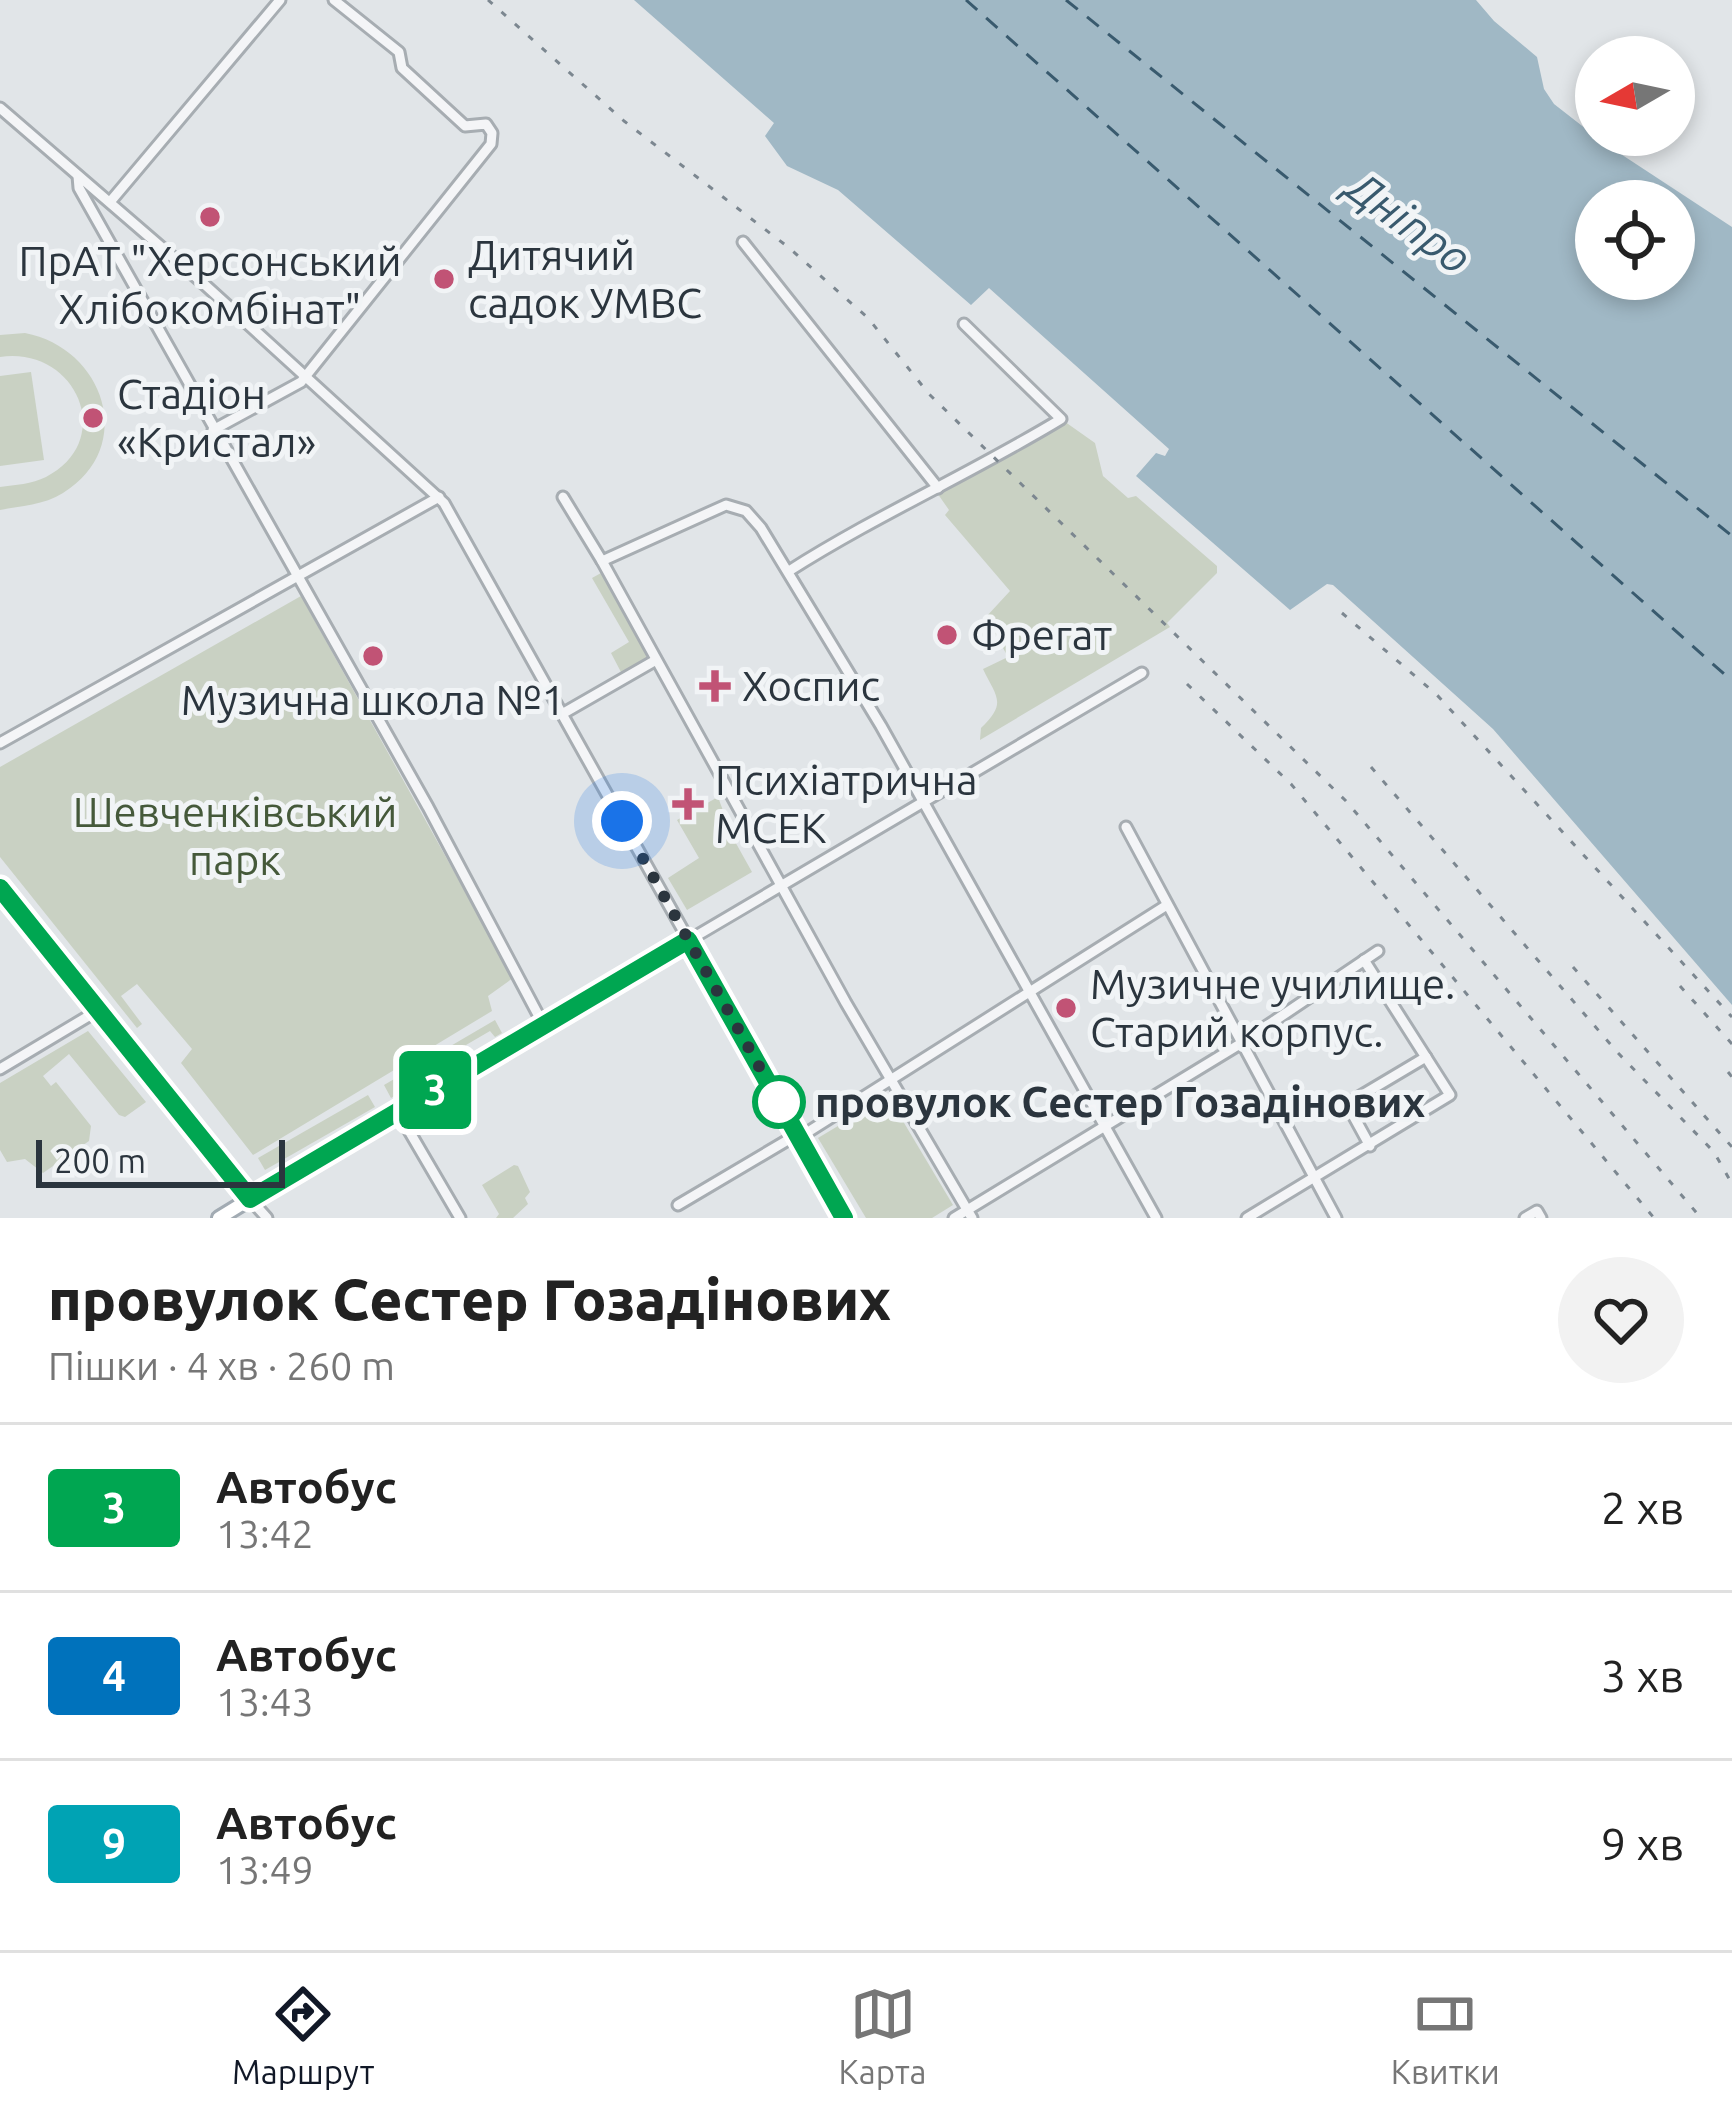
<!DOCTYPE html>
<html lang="uk">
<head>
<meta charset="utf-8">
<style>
	:root { --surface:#fff; --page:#f2f2f2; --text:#222; --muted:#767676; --line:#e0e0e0; --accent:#111827 }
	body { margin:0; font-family:Ubuntu,sans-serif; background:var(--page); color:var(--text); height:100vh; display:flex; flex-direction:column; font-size:45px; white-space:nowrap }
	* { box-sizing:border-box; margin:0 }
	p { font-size:39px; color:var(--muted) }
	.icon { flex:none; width:66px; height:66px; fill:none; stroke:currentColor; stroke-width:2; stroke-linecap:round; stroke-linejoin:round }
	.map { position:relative; height:1218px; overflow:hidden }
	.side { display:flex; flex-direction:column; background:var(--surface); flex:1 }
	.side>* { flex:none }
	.badge { padding:0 24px; border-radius:9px; font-size:42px; line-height:78px }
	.needle { width:78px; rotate:261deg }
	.tools { position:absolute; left:1575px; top:36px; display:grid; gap:24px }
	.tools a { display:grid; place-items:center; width:120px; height:120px; border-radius:50%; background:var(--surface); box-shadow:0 6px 18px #0003; font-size:60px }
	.scale { position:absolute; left:36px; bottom:30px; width:249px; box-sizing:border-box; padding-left:12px; border:6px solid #2b353e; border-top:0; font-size:33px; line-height:42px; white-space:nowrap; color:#2b353e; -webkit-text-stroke:9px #f1f4f6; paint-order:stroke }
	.you { position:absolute; width:60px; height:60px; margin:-30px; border:9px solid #fff; border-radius:50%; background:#1a73e8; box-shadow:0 0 0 18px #1a73e833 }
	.map>.badge { position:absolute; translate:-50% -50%; box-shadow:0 0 0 6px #fff }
	.round { display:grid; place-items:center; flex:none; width:126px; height:126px; border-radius:63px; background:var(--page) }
	.summary { display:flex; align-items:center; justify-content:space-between; height:204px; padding:0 48px }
	h1 { font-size:57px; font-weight:800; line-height:90px }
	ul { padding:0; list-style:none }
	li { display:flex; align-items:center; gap:36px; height:168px; padding:0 48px; border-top:3px solid var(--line) }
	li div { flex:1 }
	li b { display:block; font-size:45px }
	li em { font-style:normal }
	li .badge { min-width:132px; font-weight:700; text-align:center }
	.menu { display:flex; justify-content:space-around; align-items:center; height:168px; border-top:3px solid var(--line); background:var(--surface); font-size:33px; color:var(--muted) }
	.menu a { display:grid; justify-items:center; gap:6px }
	.menu .active { color:var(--accent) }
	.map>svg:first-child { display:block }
	.green { fill:#c9d1c3 }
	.water { fill:#a0b8c5; fill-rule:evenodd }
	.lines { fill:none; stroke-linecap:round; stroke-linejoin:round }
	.ferry { stroke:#395a6e; stroke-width:3; stroke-dasharray:15 12; stroke-linecap:butt }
	.minor-casing { stroke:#a7adb2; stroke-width:15 }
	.major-casing { stroke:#a2abb3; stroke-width:18 }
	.minor { stroke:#f4f5f7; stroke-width:9 }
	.major { stroke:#fff; stroke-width:12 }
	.rail { stroke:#7c8790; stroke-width:3; stroke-dasharray:6 12; stroke-linecap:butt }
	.line-casing { stroke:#fff; stroke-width:27 }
	.line { stroke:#00a651; stroke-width:18 }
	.walk { stroke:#2b353e; stroke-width:12; stroke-dasharray:0 21.6 }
	.poi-dot { fill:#c15375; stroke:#f1f4f6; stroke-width:4.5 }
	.stop-dot { fill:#fff; stroke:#00a651; stroke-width:6 }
	.labels { text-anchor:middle; stroke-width:10; stroke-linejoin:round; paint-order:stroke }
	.poi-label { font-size:42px; fill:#2b353e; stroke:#f1f4f6; text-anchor:start }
	.park-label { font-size:42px; fill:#45593a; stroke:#f1f4f6 }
	.stop-label { font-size:42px; font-weight:bold; fill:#2b353e; stroke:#f1f4f6; text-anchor:start }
	.water-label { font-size:45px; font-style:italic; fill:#395a6e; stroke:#f1f4f6 }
</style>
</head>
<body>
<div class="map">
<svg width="1732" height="1218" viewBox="0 0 1732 1218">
	<rect width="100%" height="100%" fill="#e1e5e8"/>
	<g class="green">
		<path d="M25 333C104 348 138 447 63 493 44 505 21 506 0 510V487C15 485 32 484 46 477 117 441 77 346 0 357V335Z"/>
		<path d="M31 372 44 460 0 466V376Z"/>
		<path d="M1061 419 1095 443 1103 476 1128 498 1136 496 1217 566V573L1167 623 1170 627 980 740 981 728C1007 703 997 698 983 669L1008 657 986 617 1010 591 945 515 949 510 935 490Z"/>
		<path d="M601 573 647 655 646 661 622 674 611 653 629 642 592 578Z"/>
		<path d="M301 596 513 978 488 996 492 1011 253 1155 181 1063 192 1049 137 984 121 996 142 1024 137 1028 0 857V767Z"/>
		<path d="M718 797 733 838 752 872 687 910 668 878 699 858 677 820Z"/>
		<path d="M495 1020 502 1033 495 1037 490 1031 466 1045 469 1052 391 1098 384 1085Z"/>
		<path d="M88 1031 146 1102 125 1117 119 1115 69 1054 43 1076 51 1086 56 1082 91 1126 89 1141 43 1173 25 1159 7 1162 0 1150V1083Z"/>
		<path d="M368 1095 375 1107 265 1170 258 1158Z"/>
		<path d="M888 1096 953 1205 932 1218H866L818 1138Z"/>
		<path d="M514 1165 518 1166 530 1192 525 1198 528 1204 513 1218H496L499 1214 482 1185Z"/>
	</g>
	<path class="water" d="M634 0H1476L1494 21 1537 57 1544 89 1554 104 1604 143 1732 227V1005L1493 729 1333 585 1327 584 1290 610 1136 476 1156 453 1165 456 1169 449 989 288 971 305 838 190 787 166 765 136 774 123ZM1674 201V279H1596V201Z"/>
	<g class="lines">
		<g class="ferry">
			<path d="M966 0 1732 681"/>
			<path d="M1066 0 1732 536"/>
		</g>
		<g class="minor-casing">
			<g id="minor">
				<path d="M0 108 204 284 444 503 844 1218"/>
				<path d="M78 176 79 188 428 807 543 1024"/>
				<path d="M110 202 280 0"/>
				<path d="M743 242 938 488"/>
				<path d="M213 430 301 382 491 144 492 133 486 124 465 126 402 68 399 52 334 0"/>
				<path d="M563 497 602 561 846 1003 972 1218"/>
				<path d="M602 561 726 505 746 511 761 528 881 726 1156 1218"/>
				<path d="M789 571C877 515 972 473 1061 419L964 324"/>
				<path d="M562 714 656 660"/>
				<path d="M0 743 439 497"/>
				<path d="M1126 827 1336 1218"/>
				<path d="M0 1069 97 1011"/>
				<path d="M398 1112 460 1218"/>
				<path d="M800 1137 1167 905"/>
				<path d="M1370 1146 1347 1104 1426 1057"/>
				<path d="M678 1205 798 1134"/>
				<path d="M267 1218 250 1199 1142 673"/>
				<path d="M954 1218 1240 1044 1378 951"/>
				<path d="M1247 1218 1450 1095 1364 960"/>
				<path d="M1525 1218 1537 1211 1541 1218"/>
			</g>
		</g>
		<g class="major-casing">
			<path id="major" d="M0 888 250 1199 219 1218"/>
		</g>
		<use href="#minor" class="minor"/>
		<use href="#major" class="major"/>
		<g class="rail">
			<path d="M488 0 624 121 788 247 868 318 929 394 1346 801 1701 1218"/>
			<path d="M1342 613 1437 695 1732 1017"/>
			<path d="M1187 684 1291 784 1654 1218"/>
			<path d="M1371 767 1618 1053 1714 1152 1732 1184"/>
			<path d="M1573 967 1732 1147"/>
			<path d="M1680 986 1732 1044"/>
			<path d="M1728 1072 1732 1077"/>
		</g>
	</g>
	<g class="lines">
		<g class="line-casing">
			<path id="line" d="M0 888 250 1199 688 940 844 1218"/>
		</g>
		<use href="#line" class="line"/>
		<path class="walk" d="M622 821 779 1102"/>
	</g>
	<g class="poi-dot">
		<circle cx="210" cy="217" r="12"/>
		<circle cx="444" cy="279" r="12"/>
		<circle cx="93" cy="418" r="12"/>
		<circle cx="947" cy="635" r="12"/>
		<circle cx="373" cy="656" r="12"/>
		<path d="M709 668h12v12h12v12h-12v12h-12v-12h-12v-12h12z"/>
		<path d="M682 786h12v12h12v12h-12v12h-12v-12h-12v-12h12z"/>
		<circle cx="1066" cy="1008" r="12"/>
	</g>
	<circle class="stop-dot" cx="779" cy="1102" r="24"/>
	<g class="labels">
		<g class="poi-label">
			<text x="468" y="270">Дитячий<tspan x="468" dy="48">садок УМВС</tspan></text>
			<text x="210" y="276" text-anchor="middle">ПрАТ "Херсонський<tspan x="210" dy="48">Хлібокомбінат"</tspan></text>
			<text x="117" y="409">Стадіон<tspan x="117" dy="48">«Кристал»</tspan></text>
			<text x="971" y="650">Фрегат</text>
			<text x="742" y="701">Хоспис</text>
			<text x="373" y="715" text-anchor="middle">Музична школа №1</text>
			<text x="715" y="795">Психіатрична<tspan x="715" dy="48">МСЕК</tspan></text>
			<text x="1090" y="999">Музичне училище.<tspan x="1090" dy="48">Старий корпус.</tspan></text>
		</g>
		<g class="park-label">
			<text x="235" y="827">Шевченківський<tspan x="235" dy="48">парк</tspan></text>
		</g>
		<g class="stop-label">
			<text x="815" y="1117">провулок Сестер Гозадінових</text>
		</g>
		<g class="water-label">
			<text transform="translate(1409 222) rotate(36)" y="16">Дніпро</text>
		</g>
	</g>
</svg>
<div class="tools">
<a><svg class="needle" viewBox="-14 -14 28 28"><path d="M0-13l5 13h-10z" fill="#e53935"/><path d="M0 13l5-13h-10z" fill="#767676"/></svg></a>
<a><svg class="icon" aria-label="locate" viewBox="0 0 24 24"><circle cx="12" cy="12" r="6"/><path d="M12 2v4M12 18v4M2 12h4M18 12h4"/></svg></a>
</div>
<div class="scale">200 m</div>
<div class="you" style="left:622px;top:821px"></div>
<b class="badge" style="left:435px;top:1090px;background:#00a651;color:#fff">3</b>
</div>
<section class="side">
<div class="summary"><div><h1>провулок Сестер Гозадінових</h1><p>Пішки · 4 хв · 260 m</p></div><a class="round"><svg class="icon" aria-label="heart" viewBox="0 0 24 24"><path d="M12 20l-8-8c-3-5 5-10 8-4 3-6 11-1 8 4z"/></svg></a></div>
<ul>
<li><span class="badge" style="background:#00a651;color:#fff">3</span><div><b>Автобус</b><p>13:42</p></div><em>2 хв</em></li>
<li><span class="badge" style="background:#0072bc;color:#fff">4</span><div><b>Автобус</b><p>13:43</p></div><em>3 хв</em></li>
<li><span class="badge" style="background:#00a3b4;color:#fff">9</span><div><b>Автобус</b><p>13:49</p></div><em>9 хв</em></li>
</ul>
</section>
<nav class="menu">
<a class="active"><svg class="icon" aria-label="directions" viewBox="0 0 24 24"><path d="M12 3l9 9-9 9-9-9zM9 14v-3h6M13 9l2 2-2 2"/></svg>Маршрут</a>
<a><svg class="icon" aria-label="map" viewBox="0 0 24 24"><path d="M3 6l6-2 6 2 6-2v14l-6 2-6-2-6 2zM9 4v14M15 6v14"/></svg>Карта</a>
<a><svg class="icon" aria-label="tickets" viewBox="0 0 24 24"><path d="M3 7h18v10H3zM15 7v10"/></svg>Квитки</a>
</nav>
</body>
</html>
